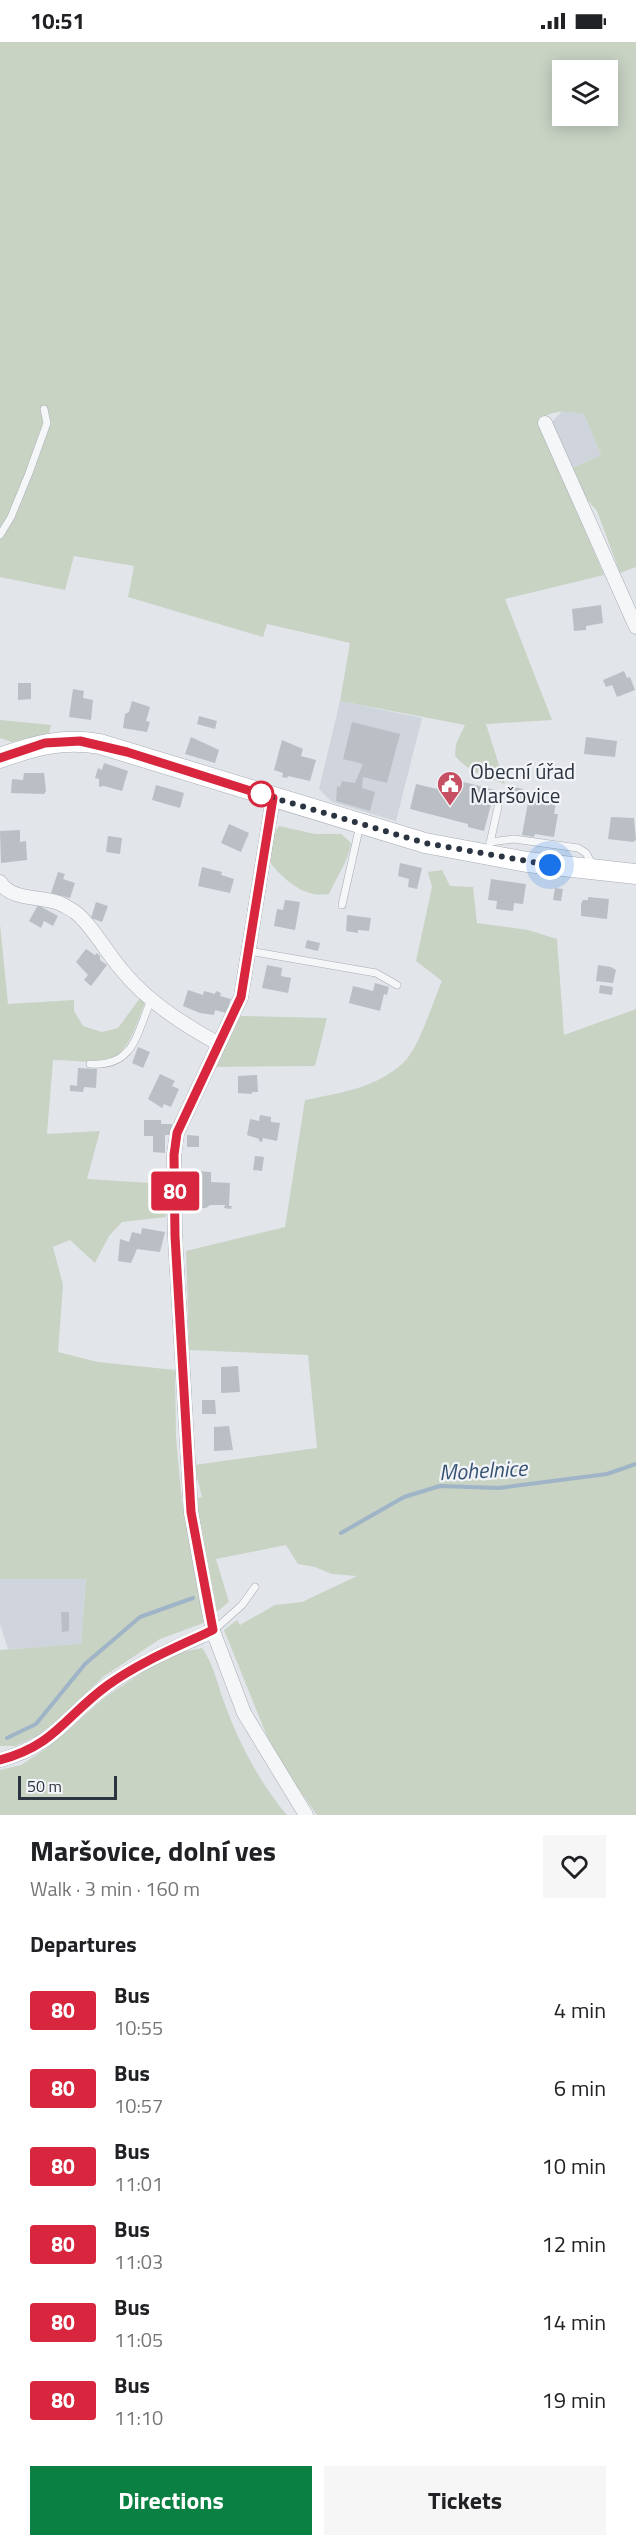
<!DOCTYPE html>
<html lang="en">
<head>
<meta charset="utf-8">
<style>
	:root { --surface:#fff; --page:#f6f6f6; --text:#202124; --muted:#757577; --accent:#0b8043 }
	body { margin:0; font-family:"Titillium Web",sans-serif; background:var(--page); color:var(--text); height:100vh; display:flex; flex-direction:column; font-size:22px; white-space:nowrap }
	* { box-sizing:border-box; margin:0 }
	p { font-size:20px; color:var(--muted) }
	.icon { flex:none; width:33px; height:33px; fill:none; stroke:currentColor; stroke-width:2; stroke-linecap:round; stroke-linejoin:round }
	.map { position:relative; height:1773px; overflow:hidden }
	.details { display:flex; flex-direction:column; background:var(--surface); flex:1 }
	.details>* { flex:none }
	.badge { padding:0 12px; border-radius:4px; font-size:21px; line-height:39px }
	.fabs { position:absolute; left:552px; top:18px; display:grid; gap:12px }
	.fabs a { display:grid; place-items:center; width:66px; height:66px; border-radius:0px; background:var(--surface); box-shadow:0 3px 15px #0003; font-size:30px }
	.scale { position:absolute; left:18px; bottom:15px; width:99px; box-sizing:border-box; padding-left:6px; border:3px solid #2b3441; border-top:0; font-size:16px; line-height:21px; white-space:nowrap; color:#2b3441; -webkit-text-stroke:4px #f2f4f7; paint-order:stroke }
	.you { position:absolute; width:30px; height:30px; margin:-15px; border:4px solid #fff; border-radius:50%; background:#1a73e8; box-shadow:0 0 0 9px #1a73e833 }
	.map>.badge { position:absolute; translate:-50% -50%; box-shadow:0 0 0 3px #fff }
	h2 { padding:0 30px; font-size:22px; line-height:54px }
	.round { display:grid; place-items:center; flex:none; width:63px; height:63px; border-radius:0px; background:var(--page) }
	.summary { display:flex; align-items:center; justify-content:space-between; height:102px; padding:0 30px }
	h1 { font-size:28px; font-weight:700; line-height:45px }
	.action { display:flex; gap:12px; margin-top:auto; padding:12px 30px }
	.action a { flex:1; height:69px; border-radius:0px; background:var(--accent); color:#fff; font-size:24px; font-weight:700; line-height:69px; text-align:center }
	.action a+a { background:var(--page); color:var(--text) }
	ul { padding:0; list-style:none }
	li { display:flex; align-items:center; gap:18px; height:78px; padding:0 30px }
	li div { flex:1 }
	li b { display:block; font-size:22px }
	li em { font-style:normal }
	li .badge { min-width:66px; font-weight:700; text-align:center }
	.status { display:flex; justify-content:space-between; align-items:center; height:42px; padding:0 30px; background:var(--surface); direction:ltr }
	.status svg { height:16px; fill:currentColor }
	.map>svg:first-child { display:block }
	.built { fill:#d0d4dc }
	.green { fill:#c8d3c4; fill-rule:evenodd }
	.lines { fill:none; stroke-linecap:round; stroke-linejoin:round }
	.stream { stroke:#9fb4c7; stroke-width:4 }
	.building { fill:#babfc6 }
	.service-casing { stroke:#a7acb4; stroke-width:8 }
	.minor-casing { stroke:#a7acb4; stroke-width:15 }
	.secondary-casing { stroke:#a7acb4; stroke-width:21 }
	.service { stroke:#f5f6f8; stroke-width:7 }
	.minor { stroke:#f5f6f8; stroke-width:14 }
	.secondary { stroke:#fff; stroke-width:20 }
	.line-casing { stroke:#fff; stroke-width:14 }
	.line { stroke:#d7263d; stroke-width:9 }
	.walk { stroke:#2b3441; stroke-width:6; stroke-dasharray:0 10.8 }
	.stop-dot { fill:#fff; stroke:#d7263d; stroke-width:3 }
	.labels { text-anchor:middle; stroke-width:4.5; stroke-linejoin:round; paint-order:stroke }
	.poi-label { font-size:21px; fill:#2b3441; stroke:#f2f4f7; text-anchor:start }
	.water-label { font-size:22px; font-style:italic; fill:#375373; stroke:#f2f4f7 }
</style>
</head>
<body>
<div class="status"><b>10:51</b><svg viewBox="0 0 49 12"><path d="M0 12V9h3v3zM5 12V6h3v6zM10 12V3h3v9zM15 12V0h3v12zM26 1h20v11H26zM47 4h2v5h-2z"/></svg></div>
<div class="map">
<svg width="636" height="1773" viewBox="0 0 636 1773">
	<rect width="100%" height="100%" fill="#e2e5ea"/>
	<g class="built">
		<path d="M563 368 584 372 601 413 572 426 551 381Z"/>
		<path d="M340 659 422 676 396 779 332 760 319 747Z"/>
		<path d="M86 1536 81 1603 8 1607 0 1582V1537Z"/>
	</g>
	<g class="green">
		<path d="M0 0H636V525L620 531 597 469 585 455 572 426 601 413 584 372C565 369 553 367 538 379L604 533 505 557 552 678 486 682 505 742C486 735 469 730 455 714L456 702 465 683 340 659 350 601 267 582 263 595 128 555 134 524 74 514 65 548 0 535ZM562 28H608V74H562Z"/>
		<path d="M0 678 51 683 49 691 12 700 0 696Z"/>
		<path d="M279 784 315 792H341L351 801C348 820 337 834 329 852 304 856 286 839 271 822V796Z"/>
		<path d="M442 828 450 844 473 845 477 881 528 888 557 897 564 993 636 967V1773H317L288 1732 267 1694 224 1588 237 1578 240 1583 275 1563 302 1560 357 1534 332 1532 315 1525 298 1522 286 1503 216 1517 229 1560 201 1582 160 1597 103 1635 49 1688 16 1704H0V1608L81 1602 86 1537H0V882L8 962 74 958V969L83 984 102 990 118 986 140 956 145 961C136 981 128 1018 101 1020 86 1021 69 1018 53 1018L47 1092 100 1089 87 1137 167 1142 166 1175 122 1180 109 1194 95 1221 70 1198 53 1205 63 1243 58 1310 98 1320 175 1328 176 1395 182 1461 202 1455 194 1423 317 1406 308 1313 189 1308 186 1209 285 1185 305 1058C340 1051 377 1046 404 1020 419 1006 433 959 442 939L416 919 432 845 428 830Z"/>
		<path d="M240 974 327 976 315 1024 216 1025Z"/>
		<path d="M202 1606C214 1623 217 1641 224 1660 238 1699 260 1742 287 1773H0V1728L21 1723 47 1706 104 1656 168 1613Z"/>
	</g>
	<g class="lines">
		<g class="stream">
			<path d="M341 1491 404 1455 440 1444 499 1446 607 1432 636 1422"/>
			<path d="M7 1696 36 1682 85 1622 140 1575 193 1556"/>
		</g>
	</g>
	<g class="building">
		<path d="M601 563 603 581 586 584V588L574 589 572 567Z"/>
		<path d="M624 629 627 636 630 635 635 648 617 655 612 643 606 645 603 638Z"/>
		<path d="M18 641H31V657L18 658Z"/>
		<path d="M73 647 84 649 83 656 93 658 91 678 69 675Z"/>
		<path d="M132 659 150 665 146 679 150 680 147 690 123 686 125 672 129 670Z"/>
		<path d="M199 674 217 679 215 687 197 682Z"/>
		<path d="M352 680 400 692 387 741 363 735 362 746 375 750 370 769 336 759 337 744 340 745 342 739 355 741 363 722 343 717Z"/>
		<path d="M191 695 219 708 215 721 185 712Z"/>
		<path d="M586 695 617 699 615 715 584 712Z"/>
		<path d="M282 698 303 707 301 714 316 718 310 739 288 734 287 736 282 735 283 731 274 728Z"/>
		<path d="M104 721 128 729 122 749 104 744 99 745V737L95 736 98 726 102 728Z"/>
		<path d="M24 731H44L46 749 44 752 11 751 12 737 23 738Z"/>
		<path d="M440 734 495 748 484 789 468 785V782L410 767 416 742 437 747Z"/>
		<path d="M156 743 184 751 180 766 152 758Z"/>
		<path d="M510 744 523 747 520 759 507 756Z"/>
		<path d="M529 755 556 760 554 772H558L554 795 535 792 534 795 522 793Z"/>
		<path d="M611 775 634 776 636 798 633 800 608 797Z"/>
		<path d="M229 782 249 791 241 810 221 801Z"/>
		<path d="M20 788V800L26 799 27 818 1 821 0 789Z"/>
		<path d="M108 794 122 796 120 812 106 810Z"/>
		<path d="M400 821 422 826 417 847 408 845 409 837 398 834Z"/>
		<path d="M202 825 222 830 221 833 234 837 230 851 198 844Z"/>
		<path d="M58 830 65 832 63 837 75 841 70 856 51 851Z"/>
		<path d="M491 837 526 842 523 862 514 861 513 869 496 867 497 859 488 858Z"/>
		<path d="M555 846 563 847 561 859 553 858Z"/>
		<path d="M588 855 609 857 607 877 581 874V862L583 858H588Z"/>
		<path d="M285 858 300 860 295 888 274 884 277 867 283 868Z"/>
		<path d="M96 860 108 864 102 880 91 876Z"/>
		<path d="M38 863 58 874 53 884 44 879 41 886 29 879Z"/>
		<path d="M347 873 371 876 369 889 358 888V891L346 889Z"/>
		<path d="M307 898 320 901 318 909 305 906Z"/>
		<path d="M86 907 95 913 97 911 100 914V918L107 923 91 944 84 938 88 933 76 920Z"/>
		<path d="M267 923 282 926 281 934 291 936 288 951 262 946Z"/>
		<path d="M598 923 611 925 616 928 613 941 596 939Z"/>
		<path d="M375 941 389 945 387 953 384 952 380 969 349 961 353 944 373 949Z"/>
		<path d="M600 943 613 945 612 953 599 951Z"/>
		<path d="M188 948 203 953 204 949 215 952 216 949 221 951 220 954 231 957 226 971 215 968 214 973 200 971 183 964Z"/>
		<path d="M138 1005 150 1010 143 1026 132 1021Z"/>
		<path d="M78 1026 97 1027 96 1046 84 1045 83 1050 70 1049V1043L77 1044Z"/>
		<path d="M160 1032 175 1039 172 1044 179 1047 171 1065 164 1062 162 1066 148 1057Z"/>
		<path d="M257 1033 258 1050H252V1052L238 1051V1034Z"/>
		<path d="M260 1073 271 1075V1080L280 1081 277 1099 263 1096 262 1100 259 1099V1097L247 1093 250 1077 259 1079Z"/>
		<path d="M144 1078H161V1082H172L171 1093H165V1111L153 1110V1094H144Z"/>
		<path d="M187 1093 199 1094V1105H187Z"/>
		<path d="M255 1114 264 1115 262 1129 253 1128Z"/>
		<path d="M196 1129 211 1130V1140L230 1141 229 1164H232L231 1167 224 1166 225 1163H210L206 1166H201L198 1162H192L193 1154 198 1149 199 1143H196Z"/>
		<path d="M142 1186 165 1190 160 1210 137 1207 131 1221 118 1219 120 1197 129 1200 132 1190 141 1192Z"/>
		<path d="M238 1324 240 1350 221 1351V1325Z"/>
		<path d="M202 1358H215L216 1372H202Z"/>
		<path d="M229 1384 233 1408 214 1409V1385Z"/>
		<path d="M61 1570H69V1589L62 1590Z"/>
	</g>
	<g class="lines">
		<g class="service-casing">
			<g id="service">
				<path d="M0 493 11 475 29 431 47 381 44 367"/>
				<path d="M490 800 514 797 578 806 586 811 593 824"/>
				<path d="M490 801 498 765"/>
				<path d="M342 863 360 783"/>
				<path d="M249 909 376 931 397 943"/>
				<path d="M90 1022C134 1025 136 993 151 958"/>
				<path d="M214 1588 242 1563 255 1545"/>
			</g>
		</g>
		<g class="minor-casing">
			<g id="minor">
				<path d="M545 381 636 585"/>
				<path d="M273 756 241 955 177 1091 174 1113 175 1194 191 1470 207 1560 213 1589 244 1671 306 1773"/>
				<path d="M0 840C11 859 42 854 59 861 64 863 70 867 75 870 91 882 107 911 121 927 146 959 184 983 219 1002"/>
				<path d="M0 1718C56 1703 65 1674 108 1643 140 1620 177 1605 213 1589"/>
			</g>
		</g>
		<g class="secondary-casing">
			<path id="secondary" d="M0 716C35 703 63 696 100 702L425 801 527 820 636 832"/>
		</g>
		<use href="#service" class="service"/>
		<use href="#minor" class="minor"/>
		<use href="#secondary" class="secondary"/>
	</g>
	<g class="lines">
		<g class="line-casing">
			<path id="line" d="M0 716 45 701 80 699 127 710 273 756 241 955 177 1091 174 1113 175 1194 191 1470 213 1588C177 1605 140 1620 108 1643 65 1674 56 1703 0 1718"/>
		</g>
		<use href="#line" class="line"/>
		<path class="walk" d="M261 752 251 749 425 801 550 823"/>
	</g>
	<defs>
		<g id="civic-pin" transform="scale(1.35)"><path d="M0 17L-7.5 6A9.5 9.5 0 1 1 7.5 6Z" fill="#c74f64" stroke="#f2f4f7"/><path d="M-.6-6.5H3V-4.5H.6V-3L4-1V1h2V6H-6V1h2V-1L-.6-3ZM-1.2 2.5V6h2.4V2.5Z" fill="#fff"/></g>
	</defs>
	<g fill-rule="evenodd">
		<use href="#civic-pin" x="450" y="742"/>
	</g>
	<circle class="stop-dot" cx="261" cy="752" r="12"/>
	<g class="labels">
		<g class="poi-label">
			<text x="470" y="737">Obecní úřad<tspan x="470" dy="24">Maršovice</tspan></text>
		</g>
		<g class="water-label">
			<text transform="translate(483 1428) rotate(-3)" y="8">Mohelnice</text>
		</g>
	</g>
</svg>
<div class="fabs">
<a><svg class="icon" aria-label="layers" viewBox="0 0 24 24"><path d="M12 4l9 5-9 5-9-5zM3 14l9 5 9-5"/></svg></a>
</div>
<div class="scale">50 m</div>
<div class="you" style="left:550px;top:823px"></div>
<b class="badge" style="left:175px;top:1149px;background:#d7263d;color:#fff">80</b>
</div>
<section class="details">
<div class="summary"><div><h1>Maršovice, dolní ves</h1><p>Walk · 3 min · 160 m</p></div><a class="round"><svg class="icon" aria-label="heart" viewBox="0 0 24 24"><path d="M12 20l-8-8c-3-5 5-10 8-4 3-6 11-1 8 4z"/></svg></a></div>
<h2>Departures</h2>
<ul>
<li><span class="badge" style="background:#d7263d;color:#fff">80</span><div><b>Bus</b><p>10:55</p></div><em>4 min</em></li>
<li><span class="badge" style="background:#d7263d;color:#fff">80</span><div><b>Bus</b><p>10:57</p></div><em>6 min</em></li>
<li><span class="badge" style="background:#d7263d;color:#fff">80</span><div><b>Bus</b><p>11:01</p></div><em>10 min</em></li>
<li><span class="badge" style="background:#d7263d;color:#fff">80</span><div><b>Bus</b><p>11:03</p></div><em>12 min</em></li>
<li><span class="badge" style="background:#d7263d;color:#fff">80</span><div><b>Bus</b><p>11:05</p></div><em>14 min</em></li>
<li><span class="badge" style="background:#d7263d;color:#fff">80</span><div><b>Bus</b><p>11:10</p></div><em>19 min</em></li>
</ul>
<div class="action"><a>Directions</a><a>Tickets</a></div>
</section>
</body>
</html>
